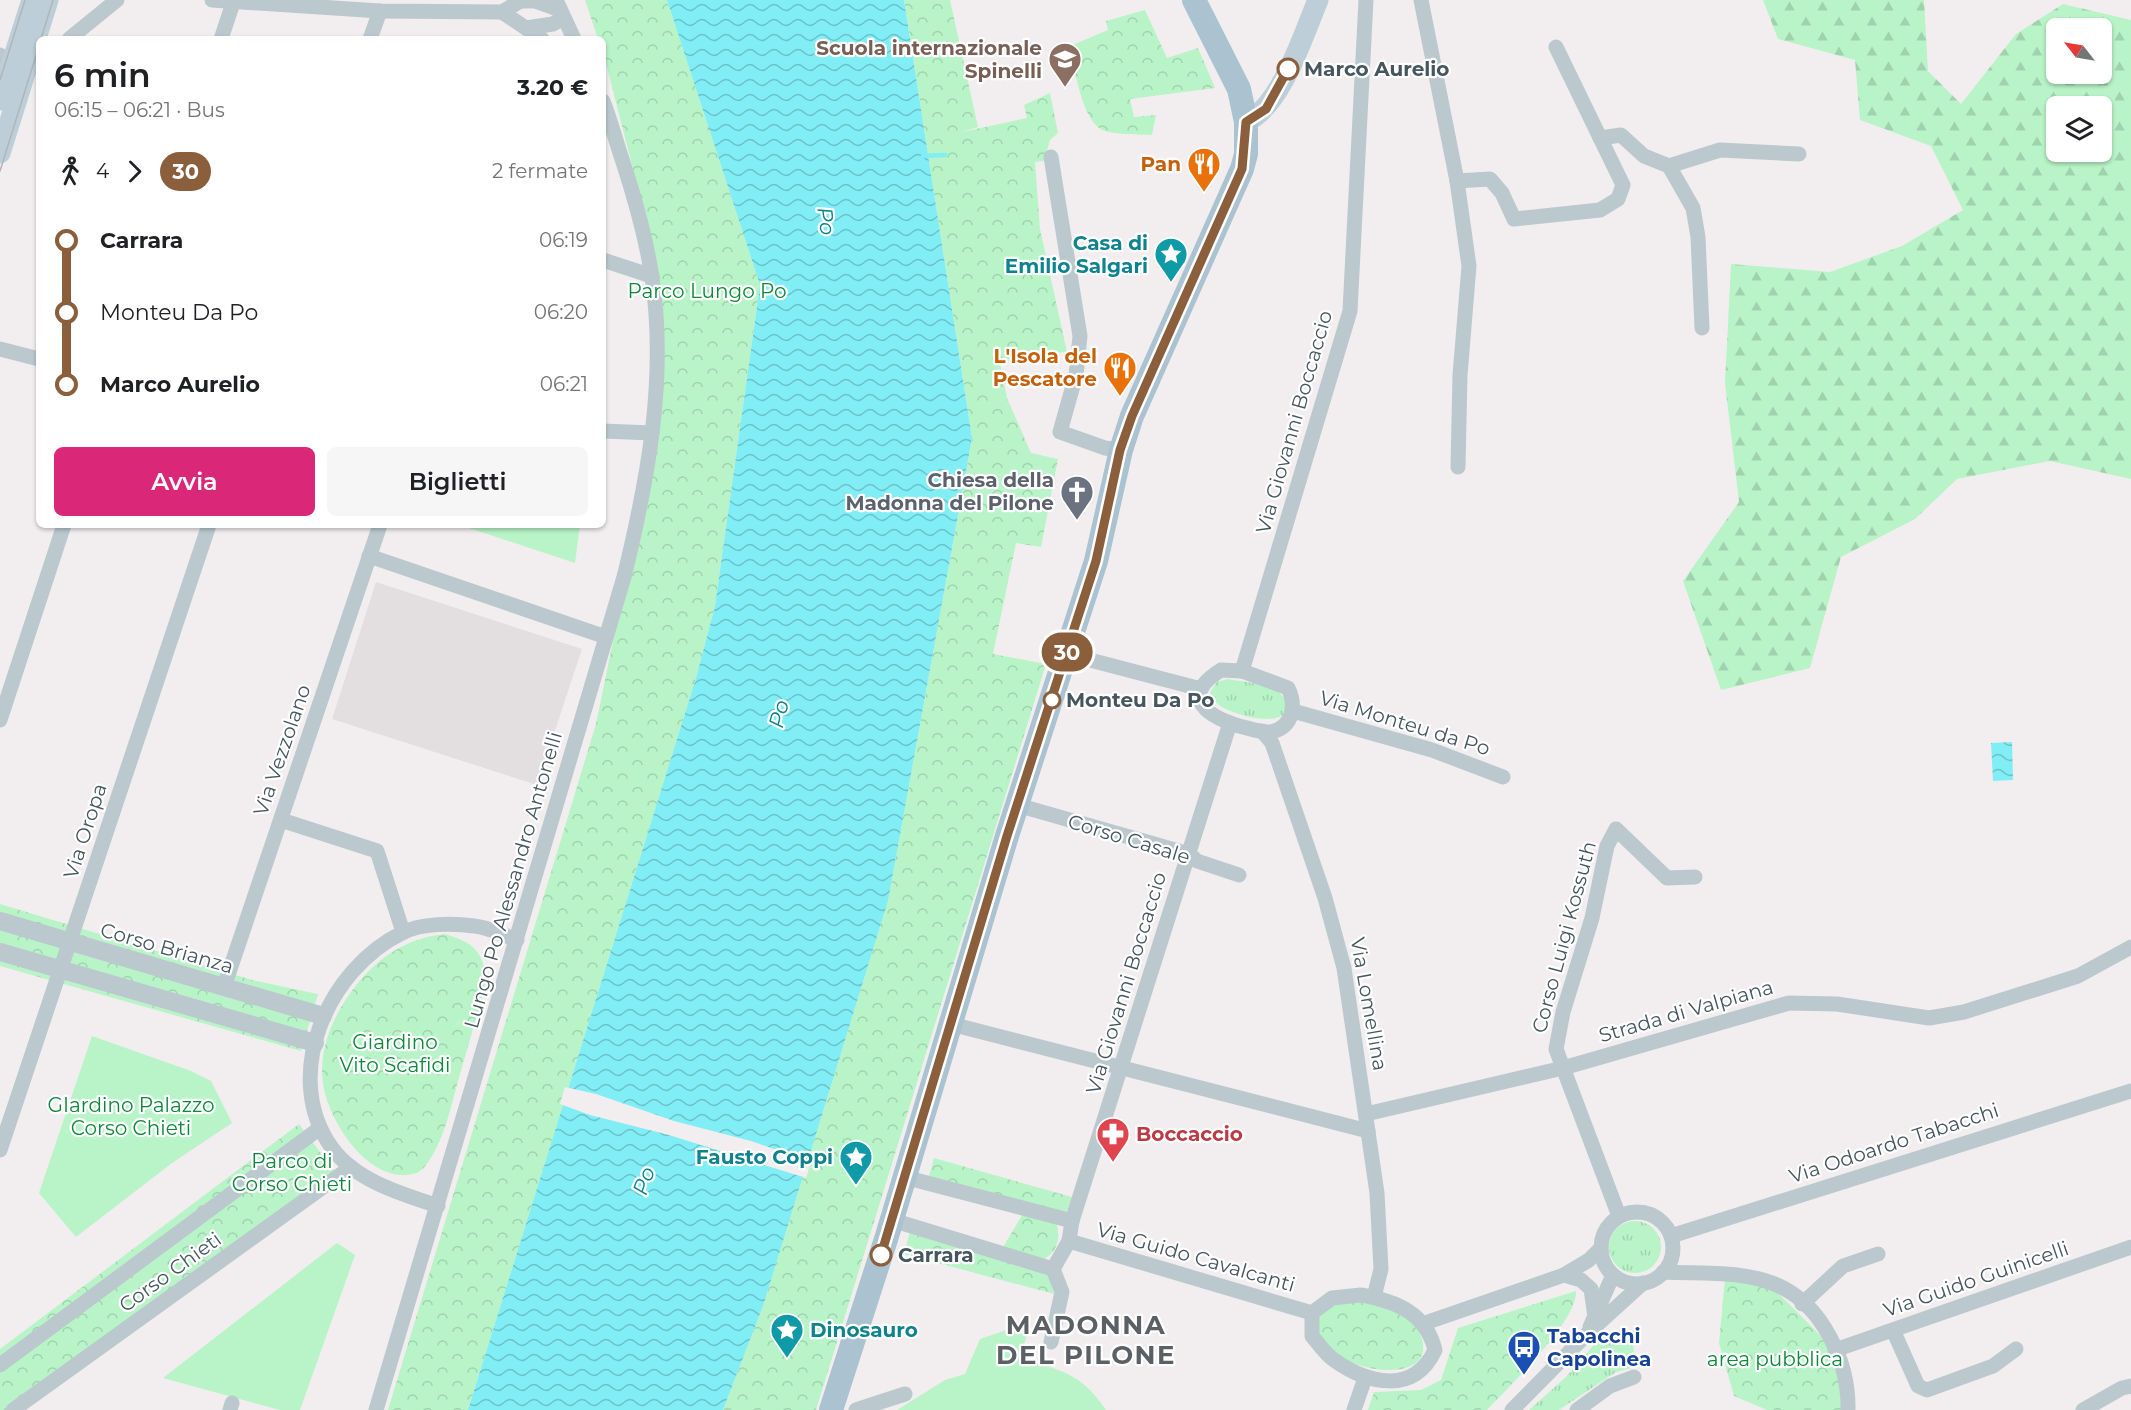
<!DOCTYPE html>
<html lang="it">
<head>
<meta charset="utf-8">
<style>
	:root { --surface:#fff; --page:#f6f6f6; --text:#202124; --muted:#757577; --accent:#db2777 }
	body { margin:0; font-family:Montserrat,sans-serif; background:var(--page); color:var(--text); height:100vh; display:flex; flex-direction:column; font-size:22px; white-space:nowrap }
	* { box-sizing:border-box; margin:0 }
	p { font-size:20px; color:var(--muted) }
	.icon { flex:none; width:33px; height:33px; fill:none; stroke:currentColor; stroke-width:2; stroke-linecap:round; stroke-linejoin:round }
	.map { position:relative; flex:1; overflow:hidden }
	.sheet { position:absolute; left:36px; top:36px; width:570px; height:492px; display:flex; flex-direction:column; background:var(--surface); border-radius:9px; box-shadow:0 2px 4px #0004 }
	.sheet>* { flex:none }
	.badge { padding:0 12px; border-radius:20px; font-size:21px; line-height:39px }
	.needle { width:39px; rotate:301deg }
	.tools { position:absolute; left:2046px; top:18px; display:grid; gap:12px }
	.tools a { display:grid; place-items:center; width:66px; height:66px; border-radius:9px; background:var(--surface); box-shadow:0 2px 4px #0004; font-size:30px }
	.map>.badge { position:absolute; translate:-50% -50%; box-shadow:0 0 0 3px #fff }
	.legs { display:flex; align-items:center; gap:9px; height:66px; padding:0 18px; font-size:20px }
	.legs p { margin-inline-start:auto }
	.overview { display:flex; align-items:center; justify-content:space-between; height:102px; padding:0 18px }
	h1 { font-size:33px; font-weight:600; line-height:45px }
	.button { display:flex; gap:12px; margin-top:auto; padding:12px 18px }
	.button a { flex:1; height:69px; border-radius:9px; background:var(--accent); color:#fff; font-size:24px; font-weight:600; line-height:69px; text-align:center }
	.button a+a { background:var(--page); color:var(--text) }
	ul { padding:0 18px; list-style:none }
	li { display:flex; align-items:center; gap:21px; height:72px; font-size:22px }
	li i { display:grid; place-items:center; width:9px; height:100%; margin:0 8px; background:currentColor }
	li i::after { content:''; width:15px; height:15px; margin:-8px; border:4px solid; border-radius:50%; background:var(--surface) }
	li p { margin-inline-start:auto }
	li:first-child i { background:linear-gradient(#0000 50%,currentColor 0) }
	li:last-child i { background:linear-gradient(currentColor 50%,#0000 0) }
	.map>svg:first-child { display:block }
	.education { fill:#e3dfe1 }
	.grass { fill:url(#grass-tufts) }
	.forest { fill:url(#forest-firs); fill-rule:evenodd }
	.park { fill:url(#park-crowns) }
	.garden { fill:#b8f4c7 }
	.water { fill:url(#water-waves) }
	.pier { fill:#f2eeef }
	.lines { fill:none; stroke-linecap:round; stroke-linejoin:round }
	.stream { stroke:#81edf5; stroke-width:4.5 }
	.minor { stroke:#bbc9cf; stroke-width:15 }
	.tertiary { stroke:#bbc9cf; stroke-width:18 }
	.secondary { stroke:#bdced8; stroke-width:21 }
	.primary { stroke:#abc3d1; stroke-width:24 }
	.tram { stroke:#b0b5ba; stroke-width:1.5 }
	.line-1-casing { stroke:#fff; stroke-width:14 }
	.line-1 { stroke:#8b5e3c; stroke-width:9 }
	.stop-1-dot { fill:#fff; stroke:#8b5e3c; stroke-width:3 }
	.labels { text-anchor:middle; stroke-width:4.5; stroke-linejoin:round; paint-order:stroke }
	.education-label { font-size:20px; font-weight:bold; fill:#785e54; stroke:#fff; text-anchor:end }
	.stop-label { font-size:20px; font-weight:bold; fill:#45565e; stroke:#fff; text-anchor:start }
	.food-label { font-size:20px; font-weight:bold; fill:#c56008; stroke:#fff; text-anchor:end }
	.culture-label { font-size:20px; font-weight:bold; fill:#0d838f; stroke:#fff; text-anchor:end }
	.park-label { font-size:20px; fill:#0d883a; stroke:#fff }
	.street-label { font-size:20px; fill:#45565e; stroke:#fff }
	.worship-label { font-size:20px; font-weight:bold; fill:#5b616d; stroke:#fff; text-anchor:end }
	.health-label { font-size:20px; font-weight:bold; fill:#be3a42; stroke:#fff; text-anchor:start }
	.transit-label { font-size:20px; font-weight:bold; fill:#164399; stroke:#fff; text-anchor:start }
	.water-label { font-size:21px; font-style:italic; fill:#04838d; stroke:#fff }
	.district-label { font-size:26px; font-weight:bold; letter-spacing:1.5px; fill:#5b6065; stroke:#fff }
</style>
</head>
<body>
<div class="map">
<svg width="2131" height="1410" viewBox="0 0 2131 1410">
	<defs>
		<pattern id="grass-tufts" width="24" height="20" patternUnits="userSpaceOnUse" patternTransform="scale(1.5)"><rect width="24" height="20" fill="#b8f4c7"/><path d="M3 7l-1-3M5 7V3M7 7l1-3M15 17l-1-3M17 17v-4M19 17l1-3" fill="none" stroke="#a0d3ad"/></pattern>
		<pattern id="forest-firs" width="22" height="20" patternUnits="userSpaceOnUse" patternTransform="scale(1.5)"><rect width="22" height="20" fill="#b8f4c7"/><path d="M5 1l3.5 6h-7zM16 11l3.5 6h-7z" fill="#a0d3ad"/></pattern>
		<pattern id="park-crowns" width="20" height="18" patternUnits="userSpaceOnUse" patternTransform="scale(1.5)"><rect width="20" height="18" fill="#b8f4c7"/><path d="M2 6a3 3 0 1 1 6 0M12 15a3 3 0 1 1 6 0" fill="none" stroke="#a0d3ad"/></pattern>
		<pattern id="water-waves" width="16" height="10" patternUnits="userSpaceOnUse" patternTransform="scale(1.5)"><rect width="16" height="10" fill="#81edf5"/><path d="M0 5q4-4 8 0t8 0" fill="none" stroke="#6bc3ca"/></pattern>
	</defs>
	<rect width="100%" height="100%" fill="#f2eeef"/>
	<path class="education" d="M376 582 582 649 537 785 332 719Z"/>
	<g class="grass">
		<path d="M1228 679C1247 683 1280 683 1287 704L1283 715C1270 726 1211 712 1210 692L1217 682Z"/>
		<circle cx="1635" cy="1247" r="26"/>
		<path d="M1604 1333 1633 1342 1635 1367 1616 1372 1559 1410H1529L1566 1377Z"/>
	</g>
	<path class="forest" d="M1763 0H1924L1928 71 1961 104 2016 34 2063 4 2131 20V479L2050 461 1957 479 1915 519 1841 557 1810 668 1721 690 1683 581 1739 502 1725 383 1731 264 1830 272 1902 246 1963 210 1931 146 1860 120 1855 60 1778 39ZM2056 28H2102V74H2056ZM2056 106H2102V152H2056Z"/>
	<g class="park">
		<path d="M585 0H667L760 285 715 606 696 678 468 1410H388L596 724 637 524 664 353 657 262 603 52V39H598Z"/>
		<path d="M904 0H950L978 127 962 132 1027 118 1024 105 1050 93 1058 133 1050 140 1044 161 1035 162 1040 229 1067 352 1046 353 1000 363 1007 398 1031 453 1058 459 1041 547 1016 543 993 654 1046 664 816 1410H723L763 1306 888 901 972 438Z"/>
		<path d="M1145 10 1167 58 1198 48 1215 88 1130 99 1134 117 1156 115 1152 135C1137 134 1119 135 1105 131 1082 124 1074 66 1070 46L1108 30 1106 21Z"/>
		<path d="M0 904 252 980 318 994 301 1051 0 966Z"/>
		<path d="M445 934C474 943 482 950 487 980 477 1014 468 1047 458 1081 450 1110 444 1141 426 1165 420 1173 415 1174 406 1175 366 1177 332 1125 324 1089 316 1051 334 1013 357 984 381 955 408 938 445 934Z"/>
		<path d="M299 1124 341 1180 13 1410H0V1349Z"/>
		<path d="M934 1158 1072 1197 1066 1213 929 1176Z"/>
		<path d="M1023 1214 1056 1222C1061 1238 1058 1251 1044 1259L1003 1247Z"/>
		<path d="M910 1231 1048 1271 1054 1294 904 1254Z"/>
		<path d="M1725 1278 1775 1290 1820 1335 1841 1371 1843 1410H1767L1734 1396 1719 1343Z"/>
		<path d="M1576 1291C1578 1321 1509 1386 1487 1410H1368L1374 1392 1421 1390 1441 1380 1458 1328Z"/>
		<path d="M1360 1302C1382 1307 1413 1312 1421 1336 1445 1402 1273 1361 1328 1305Z"/>
	</g>
	<g class="garden">
		<path d="M460 525H580L575 563Z"/>
		<path d="M92 1036 191 1071 211 1081 232 1123 172 1163 76 1237 39 1193Z"/>
		<path d="M337 1243 355 1255 300 1410H280L163 1378Z"/>
		<path d="M1031 1322 1020 1357C1060 1371 1081 1372 1106 1410H897L945 1380 965 1374 980 1339Z"/>
	</g>
	<g class="water">
		<path d="M667 0H904L972 438 888 901 763 1306 723 1410H468L696 678 715 606 760 285Z"/>
		<path d="M2012 742 2013 780 1993 781 1991 743Z"/>
	</g>
	<path class="pier" d="M565 1087 596 1094 674 1121 751 1141 811 1162 806 1178 669 1135 590 1115 560 1104Z"/>
	<g class="lines">
		<path class="stream" d="M923 156 945 155"/>
		<g class="minor">
			<path d="M212 0 380 11 502 12 522 0"/>
			<path d="M556 0 574 39"/>
			<path d="M1421 0 1457 181 1469 266 1460 375 1458 467"/>
			<path d="M522 1H535L560 10"/>
			<path d="M502 12 542 39"/>
			<path d="M526 28 553 24 563 18"/>
			<path d="M69 39 117 0"/>
			<path d="M221 39 234 0"/>
			<path d="M370 39 380 11"/>
			<path d="M0 55 5 63 20 66"/>
			<path d="M1600 138 1621 135 1644 156 1669 166 1720 150 1799 154"/>
			<path d="M1051 157 1080 336 1076 375 1060 432 1105 448 1121 450"/>
			<path d="M1669 166 1693 208 1698 237 1702 328"/>
			<path d="M1457 181 1490 179 1502 193 1514 219 1600 210 1618 199 1623 185 1556 47"/>
			<path d="M603 260 652 276"/>
			<path d="M0 349 39 359"/>
			<path d="M603 431 652 433"/>
			<path d="M369 556 606 637"/>
			<path d="M1067 654 1201 689"/>
			<path d="M1221 670 1242 671 1288 688C1296 704 1294 727 1271 732 1261 733 1248 728 1239 726 1204 715 1180 696 1221 670Z"/>
			<path d="M1242 671 1350 311 1366 0"/>
			<path d="M1293 711 1432 750 1503 777"/>
			<path d="M0 720 64 525"/>
			<path d="M1262 731 1272 743 1325 898 1344 968 1377 1193 1381 1269 1374 1297"/>
			<path d="M1017 805 1189 854 1197 861 1239 875"/>
			<path d="M281 820 377 851 403 932"/>
			<path d="M224 987 380 525"/>
			<path d="M951 1024 1368 1131"/>
			<path d="M1366 1114 1563 1068 1789 1003 1837 1004 1929 1018 1964 1012 2078 976 2131 947"/>
			<path d="M0 1150 209 525"/>
			<path d="M438 1206C402 1194 356 1181 332 1148 280 1076 328 969 402 933 421 923 453 923 474 926 488 927 503 935 517 940"/>
			<circle cx="1637" cy="1248" r="36"/>
			<path d="M1619 1216 1556 1049 1563 1012 1592 918 1607 846 1616 829 1667 878 1695 877"/>
			<path d="M892 1220 1053 1269 1069 1241 1072 1221 904 1177"/>
			<path d="M1072 1221 1230 723"/>
			<path d="M1671 1236 2131 1091"/>
			<path d="M1069 1241 1312 1313"/>
			<path d="M1663 1272C1700 1274 1742 1270 1777 1285 1823 1305 1849 1363 1848 1410"/>
			<path d="M1564 1275 1581 1280 1591 1289 1595 1317"/>
			<path d="M1361 1295C1396 1301 1426 1313 1435 1350 1414 1395 1368 1384 1334 1360 1325 1354 1318 1343 1312 1336V1313L1332 1298Z"/>
			<path d="M1802 1304 1843 1266 1878 1254"/>
			<path d="M1425 1323 1564 1275 1589 1260 1601 1248"/>
			<path d="M1590 1327 1613 1275"/>
			<path d="M1893 1330 1918 1386 1927 1390 1993 1366 2016 1349"/>
			<path d="M1051 1342 1062 1292 1053 1269"/>
			<path d="M1835 1350 2131 1247"/>
			<path d="M0 1365 320 1128"/>
			<path d="M13 1410 351 1167"/>
			<path d="M230 1410 232 1403"/>
			<path d="M376 1410 624 577C648 479 667 378 652 277 646 238 635 199 623 162 616 142 611 121 603 101"/>
			<path d="M856 1410 905 1394"/>
			<path d="M1354 1410 1365 1378"/>
			<path d="M1512 1410 1588 1333 1643 1283"/>
			<path d="M1577 1410 1610 1386 1634 1377"/>
			<path d="M2083 1410 2122 1388 2131 1386"/>
		</g>
		<g class="tertiary">
			<path d="M0 921 323 1016"/>
			<path d="M0 952 315 1043"/>
		</g>
		<g class="secondary">
			<path d="M0 100 32 0"/>
			<path d="M1246 122C1282 105 1303 35 1318 0"/>
			<path d="M0 153 48 0"/>
		</g>
		<path class="primary" d="M831 1410 887 1236 1007 836 1096 561 1121 450 1132 416 1242 169 1246 154V122L1239 89 1194 0"/>
		<g class="tram">
			<path d="M41 39 53 0"/>
			<path d="M0 80 25 0"/>
			<path d="M0 171 39 46"/>
		</g>
	</g>
	<g class="lines">
		<g class="line-1-casing">
			<path id="line-1" d="M881 1255 1007 836 1096 561 1120 450 1132 416 1242 169 1246 122 1266 109 1288 69"/>
		</g>
		<use href="#line-1" class="line-1"/>
	</g>
	<defs>
		<g id="school-pin" transform="scale(1.725)"><path d="M0 17L-7.5 6A9.5 9.5 0 1 1 7.5 6Z" fill="#8d6e63" stroke="#fff"/><path d="M0-5L7-2L0 1L-7-2ZM-4 1L0 2.5L4 1V4Q0 6-4 4Z" fill="#fff"/></g>
		<g id="restaurant-pin" transform="scale(1.725)"><path d="M0 17L-7.5 6A9.5 9.5 0 1 1 7.5 6Z" fill="#e8710a" stroke="#fff"/><path d="M-5-6h1v4h1v-4h1v4h1v-4h1v5L-1.5 .5V6h-2V.5L-5-1ZM5-6V6H3V1.5H1.5Q1.5-4 5-6Z" fill="#fff"/></g>
		<g id="sight-pin" transform="scale(1.725)"><path d="M0 17L-7.5 6A9.5 9.5 0 1 1 7.5 6Z" fill="#0f9aa8" stroke="#fff"/><path d="M0-6L1.8-2.2L6-1.7L2.9 1.2L3.7 5.4L0 3.3L-3.7 5.4L-2.9 1.2L-6-1.7L-1.8-2.2Z" fill="#fff"/></g>
		<g id="church-pin" transform="scale(1.725)"><path d="M0 17L-7.5 6A9.5 9.5 0 1 1 7.5 6Z" fill="#6b7280" stroke="#fff"/><path d="M-1.2-6h2.4v3.5h3.3v2.4h-3.3V6h-2.4V-.1h-3.3v-2.4h3.3Z" fill="#fff"/></g>
		<g id="pharmacy-pin" transform="scale(1.725)"><path d="M0 17L-7.5 6A9.5 9.5 0 1 1 7.5 6Z" fill="#e0444e" stroke="#fff"/><path d="M-2-6h4v4h4v4h-4v4h-4v-4h-4v-4h4Z" fill="#fff"/></g>
		<g id="bus-pin" transform="scale(1.725)"><path d="M0 17L-7.5 6A9.5 9.5 0 1 1 7.5 6Z" fill="#1a4fb4" stroke="#fff"/><path d="M-5-6H5V4H4V6H2V4H-2V6H-4V4H-5ZM-3.5-4V0h7V-4ZM-3.5 1.2v1.5H-2V1.2ZM2 1.2v1.5H3.5V1.2Z" fill="#fff"/></g>
	</defs>
	<g fill-rule="evenodd">
		<use href="#school-pin" x="1065" y="59"/>
		<use href="#restaurant-pin" x="1204" y="164"/>
		<use href="#sight-pin" x="1171" y="254"/>
		<use href="#restaurant-pin" x="1120" y="368"/>
		<use href="#church-pin" x="1077" y="492"/>
		<use href="#pharmacy-pin" x="1113" y="1134"/>
		<use href="#sight-pin" x="856" y="1157"/>
		<use href="#sight-pin" x="787" y="1330"/>
		<use href="#bus-pin" x="1524" y="1347"/>
	</g>
	<g class="stop-1-dot">
		<circle cx="1288" cy="69" r="10"/>
		<circle cx="1052" cy="700" r="8"/>
		<circle cx="881" cy="1255" r="10"/>
	</g>
	<g class="labels">
		<g class="education-label">
			<text x="1042" y="55">Scuola internazionale<tspan x="1042" dy="23">Spinelli</tspan></text>
		</g>
		<g class="stop-label">
			<text x="1304" y="76">Marco Aurelio</text>
			<text x="1066" y="707">Monteu Da Po</text>
			<text x="898" y="1262">Carrara</text>
		</g>
		<g class="food-label">
			<text x="1181" y="171">Pan</text>
			<text x="1097" y="363">L'Isola del<tspan x="1097" dy="23">Pescatore</tspan></text>
		</g>
		<g class="culture-label">
			<text x="1148" y="250">Casa di<tspan x="1148" dy="23">Emilio Salgari</tspan></text>
			<text x="833" y="1164">Fausto Coppi</text>
			<text x="810" y="1337" text-anchor="start">Dinosauro</text>
		</g>
		<g class="park-label">
			<text x="707" y="298">Parco Lungo Po</text>
			<text x="395" y="1049">Giardino<tspan x="395" dy="23">Vito Scafidi</tspan></text>
			<text x="131" y="1112">GIardino Palazzo<tspan x="131" dy="23">Corso Chieti</tspan></text>
			<text x="292" y="1168">Parco di<tspan x="292" dy="23">Corso Chieti</tspan></text>
			<text x="1775" y="1366">area pubblica</text>
		</g>
		<g class="street-label">
			<text transform="translate(1294 422) rotate(-74)" y="7">Via Giovanni Boccaccio</text>
			<text transform="translate(1405 723) rotate(17)" y="7">Via Monteu da Po</text>
			<text transform="translate(282 750) rotate(-71)" y="7">Via Vezzolano</text>
			<text transform="translate(85 831) rotate(-72)" y="7">Via Oropa</text>
			<text transform="translate(1129 839) rotate(17)" y="7">Corso Casale</text>
			<text transform="translate(513 880) rotate(-74)" y="7">Lungo Po Alessandro Antonelli</text>
			<text transform="translate(1564 937) rotate(-75)" y="7">Corso Luigi Kossuth</text>
			<text transform="translate(167 948) rotate(16)" y="7">Corso Brianza</text>
			<text transform="translate(1126 983) rotate(-73)" y="7">Via Giovanni Boccaccio</text>
			<text transform="translate(1369 1004) rotate(80)" y="7">Via Lomellina</text>
			<text transform="translate(1686 1011) rotate(-16)" y="7">Strada di Valpiana</text>
			<text transform="translate(1894 1143) rotate(-18)" y="7">Via Odoardo Tabacchi</text>
			<text transform="translate(1196 1257) rotate(16)" y="7">Via Guido Cavalcanti</text>
			<text transform="translate(170 1272) rotate(-36)" y="7">Corso Chieti</text>
			<text transform="translate(1976 1279) rotate(-19)" y="7">Via Guido Guinicelli</text>
		</g>
		<g class="worship-label">
			<text x="1054" y="487">Chiesa della<tspan x="1054" dy="23">Madonna del Pilone</tspan></text>
		</g>
		<g class="health-label">
			<text x="1136" y="1141">Boccaccio</text>
		</g>
		<g class="transit-label">
			<text x="1547" y="1343">Tabacchi<tspan x="1547" dy="23">Capolinea</tspan></text>
		</g>
		<g class="water-label">
			<text transform="translate(826 221) rotate(83)" y="7">Po</text>
			<text transform="translate(779 714) rotate(-76)" y="7">Po</text>
			<text transform="translate(644 1181) rotate(-71)" y="7">Po</text>
		</g>
		<g class="district-label">
			<text x="1086" y="1334">MADONNA<tspan x="1086" dy="30">DEL PILONE</tspan></text>
		</g>
	</g>
</svg>
<div class="tools">
<a><svg class="needle" viewBox="-14 -14 28 28"><path d="M0-13l5 13h-10z" fill="#e53935"/><path d="M0 13l5-13h-10z" fill="#757577"/></svg></a>
<a><svg class="icon" aria-label="layers" viewBox="0 0 24 24"><path d="M12 4l9 5-9 5-9-5zM3 14l9 5 9-5"/></svg></a>
</div>
<b class="badge" style="left:1067px;top:652px;background:#8b5e3c;color:#fff">30</b>
<section class="sheet">
<div class="overview"><div><h1>6 min</h1><p>06:15 – 06:21 · Bus</p></div><b>3.20 €</b></div>
<div class="legs"><svg class="icon" aria-label="walk" viewBox="0 0 24 24"><circle cx="13" cy="4" r="2"/><path d="M13 8l-2 6 4 7M11 14l-3 7M7 12l3-4h3l4 4"/></svg>4<svg class="icon" aria-label="forward" viewBox="0 0 24 24"><path d="M9 5l7 7-7 7"/></svg><b class="badge" style="background:#8b5e3c;color:#fff">30</b><p>2 fermate</p></div>
<ul>
<li><i style="color:#8b5e3c"></i><b>Carrara</b><p>06:19</p></li>
<li><i style="color:#8b5e3c"></i><span>Monteu Da Po</span><p>06:20</p></li>
<li><i style="color:#8b5e3c"></i><b>Marco Aurelio</b><p>06:21</p></li>
</ul>
<div class="button"><a>Avvia</a><a>Biglietti</a></div>
</section>
</div>
</body>
</html>
